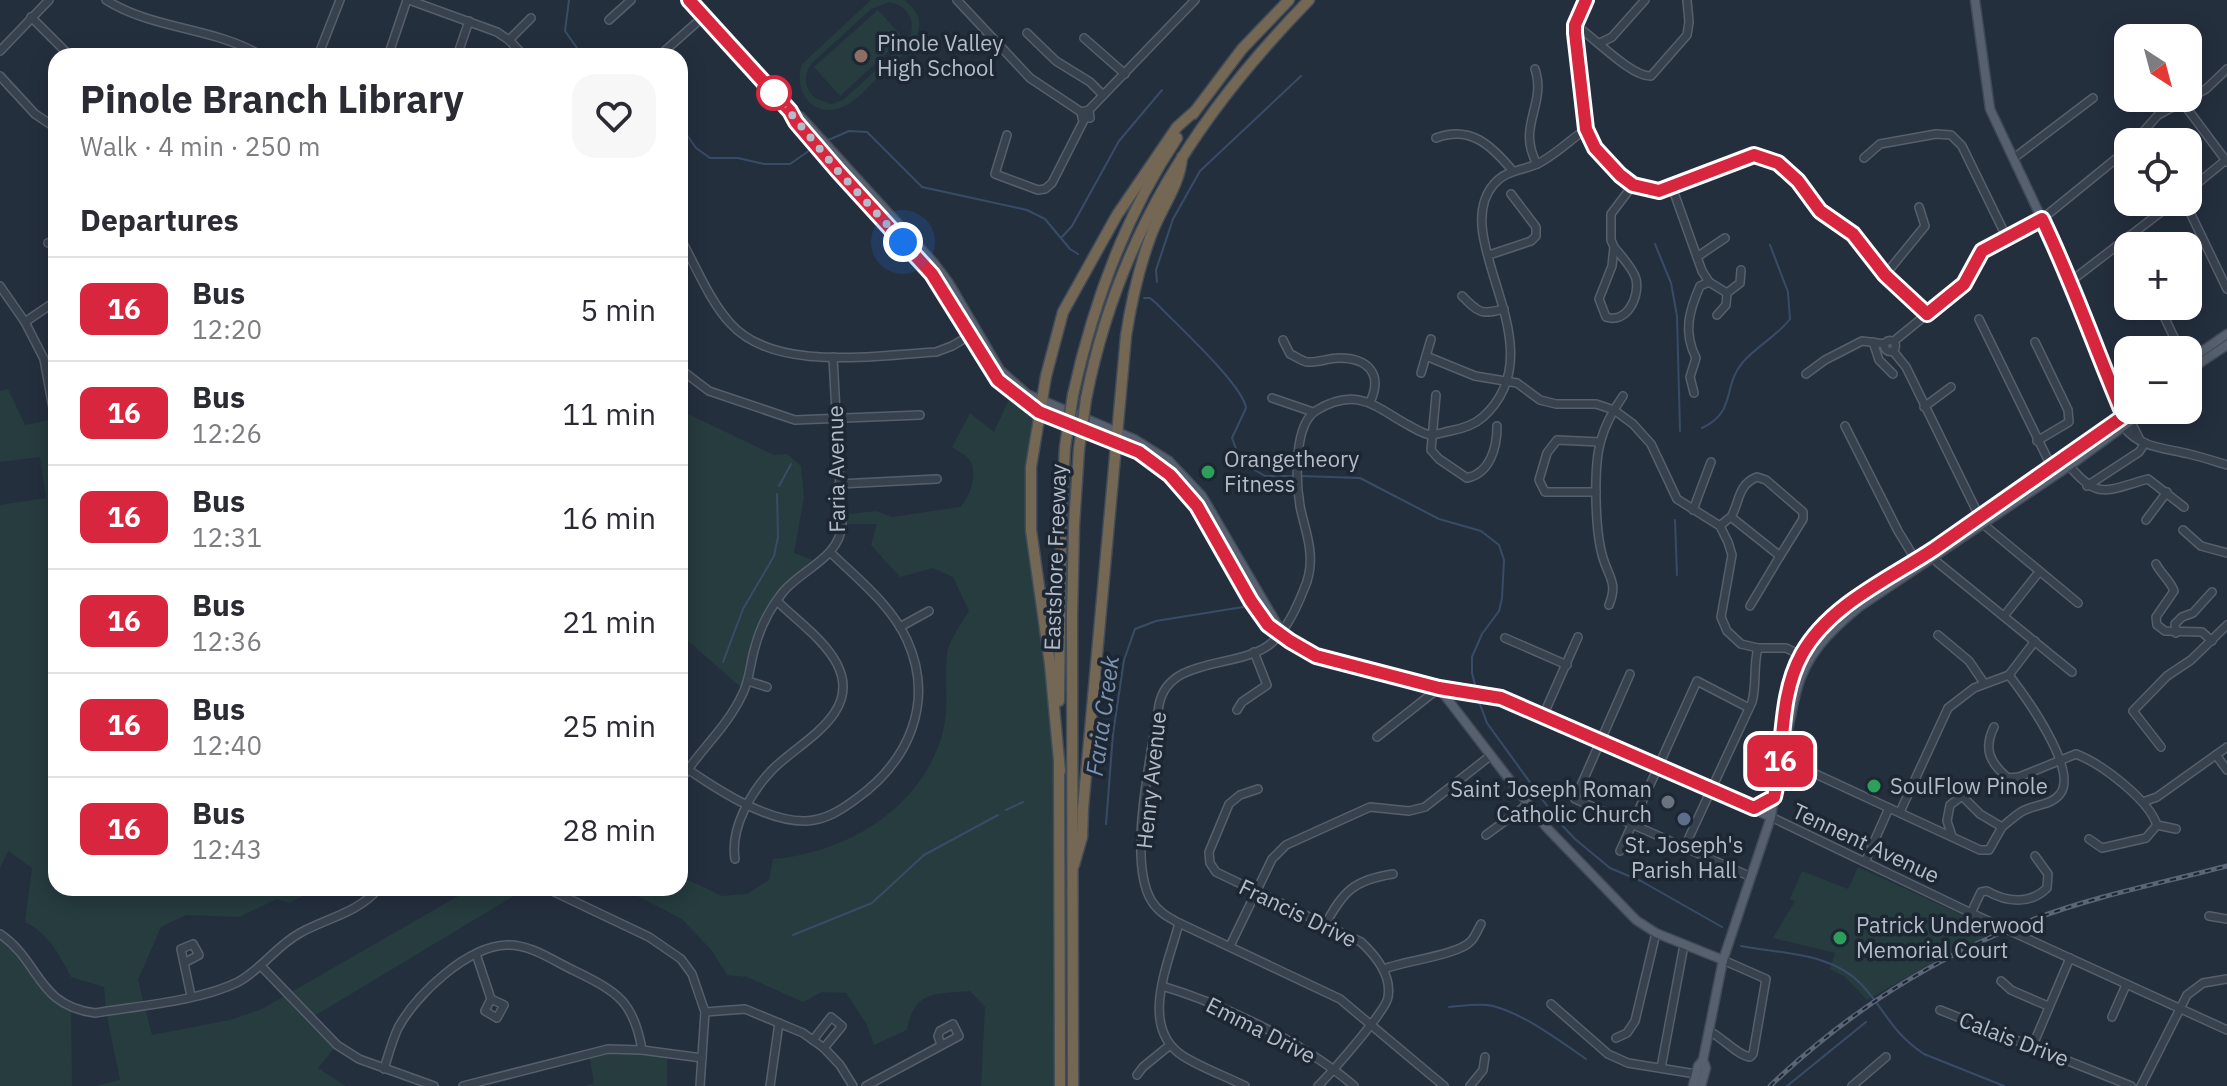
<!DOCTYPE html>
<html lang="en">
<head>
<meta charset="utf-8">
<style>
	:root { --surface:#fff; --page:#f7f7f7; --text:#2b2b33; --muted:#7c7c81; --line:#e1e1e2 }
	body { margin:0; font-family:"IBM Plex Sans",sans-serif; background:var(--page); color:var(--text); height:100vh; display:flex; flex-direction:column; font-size:30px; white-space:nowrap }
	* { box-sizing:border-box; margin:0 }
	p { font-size:26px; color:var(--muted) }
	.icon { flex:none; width:44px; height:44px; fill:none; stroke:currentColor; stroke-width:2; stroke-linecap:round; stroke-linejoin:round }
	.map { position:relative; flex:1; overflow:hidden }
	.side { position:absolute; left:48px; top:48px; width:640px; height:848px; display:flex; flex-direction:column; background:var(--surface); border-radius:24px; box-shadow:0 4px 20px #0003 }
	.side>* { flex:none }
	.badge { padding:0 16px; border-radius:12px; font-size:28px; line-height:52px }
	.needle { width:52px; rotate:144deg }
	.controls { position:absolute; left:2114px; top:24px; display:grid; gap:16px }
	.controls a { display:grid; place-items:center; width:88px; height:88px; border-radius:16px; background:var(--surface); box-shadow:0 4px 20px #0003; font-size:40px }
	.you { position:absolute; width:40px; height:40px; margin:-20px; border:6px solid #fff; border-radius:50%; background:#1a73e8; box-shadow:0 0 0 12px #1a73e833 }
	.map>.badge { position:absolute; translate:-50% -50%; box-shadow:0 0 0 4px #fff }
	h2 { padding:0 32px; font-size:30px; line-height:72px }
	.round { display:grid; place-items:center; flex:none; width:84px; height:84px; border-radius:24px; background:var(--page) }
	.head { display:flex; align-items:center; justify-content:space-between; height:136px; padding:0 32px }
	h1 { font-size:38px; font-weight:700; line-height:60px }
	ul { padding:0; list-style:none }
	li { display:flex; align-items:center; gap:24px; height:104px; padding:0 32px; border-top:2px solid var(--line) }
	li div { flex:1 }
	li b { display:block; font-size:30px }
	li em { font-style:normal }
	li .badge { min-width:88px; font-weight:700; text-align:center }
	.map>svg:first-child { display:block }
	.green { fill:#263c3f; fill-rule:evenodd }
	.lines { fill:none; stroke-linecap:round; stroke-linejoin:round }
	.stream { stroke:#394c67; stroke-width:2 }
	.minor-casing { stroke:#565f6c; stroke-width:10 }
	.major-casing { stroke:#414a57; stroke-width:11 }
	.highway-casing { stroke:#434c59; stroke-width:13 }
	.minor { stroke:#38414e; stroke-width:7 }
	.major { stroke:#56606e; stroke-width:8 }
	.highway { stroke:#746855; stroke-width:10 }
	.rail-casing { stroke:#5a6575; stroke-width:5 }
	.rail { stroke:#1d2633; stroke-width:2; stroke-dasharray:6; stroke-linecap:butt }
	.highway-bridge-casing { stroke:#434c59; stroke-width:13; stroke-linecap:butt }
	.highway-bridge { stroke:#746855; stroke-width:10 }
	.line-casing { stroke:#fff; stroke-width:18 }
	.line { stroke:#d7263d; stroke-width:12 }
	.walk { stroke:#b4bcc9; stroke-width:8; stroke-dasharray:0 14.4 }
	.education-dot { fill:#8d6e63; stroke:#1d2633; stroke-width:3 }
	.stop-dot { fill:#fff; stroke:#d7263d; stroke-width:4 }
	.leisure-dot { fill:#2e9e5b; stroke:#1d2633; stroke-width:3 }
	.worship-dot { fill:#6b7280; stroke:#1d2633; stroke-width:3 }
	.service-dot { fill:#5c6f8a; stroke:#1d2633; stroke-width:3 }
	.labels { text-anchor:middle; stroke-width:7; stroke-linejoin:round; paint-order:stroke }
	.poi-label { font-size:22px; fill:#b4bcc9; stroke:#1d2633; text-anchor:start }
	.street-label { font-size:22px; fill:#b4bcc9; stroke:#1d2633 }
	.water-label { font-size:24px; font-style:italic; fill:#7c92b1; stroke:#1d2633 }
</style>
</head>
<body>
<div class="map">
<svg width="2227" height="1086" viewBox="0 0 2227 1086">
	<rect width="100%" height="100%" fill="#242f3e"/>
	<g class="green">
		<path d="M871 0H904C942 29 900 57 878 77 867 88 854 104 840 108 811 118 793 89 802 64ZM889 2C910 6 918 24 907 42L843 100 831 104 815 98C804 88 803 76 811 64L871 9Z"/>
		<path d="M878 10 903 38 840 96 814 67Z"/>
		<path d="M8 389 25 425 55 419 56 420V888H319L289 903 277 899 239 917 186 915 161 927 138 980 152 1035 230 1020 262 1009 472 888H527L311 1018 337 1045 318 1068 346 1086H96L120 1080 106 1011 104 987 71 977C60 955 48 933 25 922L32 868 8 851 0 868V505L46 498 40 457 0 462V391Z"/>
		<path d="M1012 393 1039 412 1030 505 1060 771V1086H981L985 1007 970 991C936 994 914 990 907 1030L874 1045 866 1023 846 993 822 992 803 1002 747 977 727 975 713 952 682 919 622 888H680V876L722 896 747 894 769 880 773 859C846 853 921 809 942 735 950 708 944 681 947 655 948 641 962 623 969 611L953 577 933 568 900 577 871 545 877 524H842L841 515 876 511 892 517 960 507C971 496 979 472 968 458 964 454 956 450 952 447L970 413 994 432Z"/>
		<path d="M680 410 774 455 787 454 801 466 804 497 794 553 818 562 798 576 766 618 744 690 680 634Z"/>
		<path d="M1858 867 1984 925 1999 930 1937 960 1867 1000 1845 977 1830 969 1835 953 1773 938 1795 901 1790 899 1802 871 1848 889Z"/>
		<path d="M0 934 13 943 44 988 71 1008 72 1086H0Z"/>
		<path d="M608 1049 667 1053V1086H584L594 1083 589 1054Z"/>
	</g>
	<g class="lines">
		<g class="stream">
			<path d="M569 0 565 31 577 48 586 56"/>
			<path d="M680 125 696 148 710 158H738L764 164H790L813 148"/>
			<path d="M826 141 849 131 867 132 922 187 1027 210 1045 219 1070 249 1078 254"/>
			<path d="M1062 237 1072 226 1119 141 1162 90"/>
			<path d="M1655 244 1671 283 1677 316 1680 431"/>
			<path d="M1157 282 1156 270 1173 219 1200 171 1301 76"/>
			<path d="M1144 298H1150L1157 304C1176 324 1243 385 1246 408L1232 438 1241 462 1265 476H1294"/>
			<path d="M1702 428C1737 412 1722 386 1743 362 1757 346 1777 336 1790 319L1788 292 1770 245"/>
			<path d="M1301 476 1360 478 1439 519 1481 531 1499 545 1504 560 1502 598 1499 611 1482 634 1472 657V673L1476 689"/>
			<path d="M779 486 791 464"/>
			<path d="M1675 520 1677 575"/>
			<path d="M723 662 743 609 774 556 778 537 777 494"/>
			<path d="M1478 699 1487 723 1558 821 1575 839 1610 868 1641 881 1722 927"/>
			<path d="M1006 810 1023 802"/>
			<path d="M1106 824 1113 734 1124 660 1135 629 1156 621 1243 607"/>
			<path d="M793 935 872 903 924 855 998 815"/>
			<path d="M1741 946C1781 954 1832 952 1862 985 1886 1011 1891 1032 1924 1054L2004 1086"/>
			<path d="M1449 1007C1463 1006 1479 1003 1493 1006 1524 1014 1560 1041 1586 1059"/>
			<path d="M1787 1086 1866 1022"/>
		</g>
		<g class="minor-casing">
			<g id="minor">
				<path d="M106 0C154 30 214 27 262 56"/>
				<path d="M409 0 497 32 509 40 524 56"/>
				<path d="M957 0 1030 78 1081 112"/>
				<path d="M1586 0 1575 25V33L1586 129 1595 148 1620 175 1633 185 1659 191 1754 155 1778 163 1798 181 1820 211 1853 234 1885 275 1927 314"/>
				<path d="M31 17 70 56"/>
				<path d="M609 20 631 0"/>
				<path d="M1575 25C1594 37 1631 77 1651 76L1687 35 1689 22 1687 0"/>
				<path d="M1027 33 1056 61 1090 82 1103 95"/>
				<path d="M1084 38 1125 74"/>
				<path d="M509 40 531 18"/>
				<path d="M1600 43 1612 37 1645 0"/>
				<path d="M0 51 49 0"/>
				<path d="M318 56 340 0"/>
				<path d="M388 56 407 0"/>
				<path d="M457 56 469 21"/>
				<path d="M659 56 704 16"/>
				<path d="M1535 69C1547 105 1516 126 1537 164"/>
				<path d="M0 76 35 114 56 128"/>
				<path d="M2183 103 2227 162"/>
				<path d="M1089 110 1090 118H1082L1081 112 1089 110 1195 0"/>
				<path d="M1007 135 995 174 1038 190 1045 189 1052 183 1084 120"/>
				<path d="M1436 138C1470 125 1491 145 1512 170"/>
				<path d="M2134 142 2158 115 2206 89 2227 69"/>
				<path d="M1864 158 1880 144 1936 134 1951 135 1962 146 2006 236"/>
				<path d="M2014 158 2093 98"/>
				<path d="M1672 187 1702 271 1709 282 1727 293"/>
				<path d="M2188 191 2227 159"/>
				<path d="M2185 202 2227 289"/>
				<path d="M680 238C696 266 709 300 730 323 774 373 876 355 936 352L952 346 977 331"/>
				<path d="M48 243 56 240"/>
				<path d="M1614 247C1621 256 1633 268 1636 279 1640 298 1626 324 1606 317L1599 299 1612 266 1614 247 1611 240V214L1633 185"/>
				<path d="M1489 255 1531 241 1536 236V227L1511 194"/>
				<path d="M1697 257 1725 238"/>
				<path d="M1885 275 1925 226 1919 207"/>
				<path d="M2071 281 2174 202"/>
				<path d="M0 286 25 322 44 359 55 419"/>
				<path d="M1462 296C1479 313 1481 315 1504 309"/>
				<path d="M2159 306 2180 350"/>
				<path d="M1717 315 1726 305 1727 293 1740 283 1741 270"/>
				<path d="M1979 319 2055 474"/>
				<path d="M25 322 56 301"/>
				<path d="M1283 340 1290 354C1295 356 1302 361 1307 362 1317 363 1329 358 1339 358 1369 358 1383 375 1370 402"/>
				<circle cx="1890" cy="346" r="5.5"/>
				<path d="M1894 341 1964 284 1982 251 2042 219 2128 149"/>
				<path d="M1873 342 1879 360 1893 374"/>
				<path d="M2035 342 2068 410 2069 422 2037 441"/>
				<path d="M1893 351 1906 367 1983 524 2078 603"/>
				<path d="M1426 356 1475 376 1517 383 1540 400 1556 404H1596L1614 410 1633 424 1651 444 1677 499 1720 526 1728 542 1732 555 1721 617 1727 631 1741 644 1758 648H1786L1809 659"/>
				<path d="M680 369 709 391 795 420 920 415"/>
				<path d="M1421 373 1431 339"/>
				<path d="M1806 374 1825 360 1862 341 1885 344"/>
				<path d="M1694 393 1690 377 1696 358C1683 332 1689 311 1700 286L1709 282"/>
				<path d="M1436 395 1431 450 1439 459 1467 478C1490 473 1497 448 1497 426"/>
				<path d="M1272 398 1313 412"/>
				<path d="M1924 407 1951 387"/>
				<path d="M2131 422 2140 440"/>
				<path d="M1845 426 1898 531 1917 562"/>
				<path d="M2124 427C2139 448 2166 448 2189 454 2202 457 2214 461 2227 465"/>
				<path d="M2066 462C2098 501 2104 491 2148 479L2184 507"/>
				<path d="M839 484 937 479"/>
				<path d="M2087 486 2139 452 2145 443"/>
				<path d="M1596 492H1545L1539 480 1547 453 1557 440 1600 442"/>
				<path d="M1693 510 1711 462"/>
				<path d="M2146 520 2167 492"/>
				<path d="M1720 526C1721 525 1730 517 1731 517 1740 502 1737 485 1757 477L1766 480 1803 512V519L1780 556 1731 517"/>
				<path d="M2183 530 2201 546 2227 553"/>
				<path d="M1931 552 1937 562 2072 672"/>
				<path d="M2156 564C2161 574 2170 580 2174 591L2156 617 2157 625 2165 631 2202 632 2212 641"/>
				<path d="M1609 605C1618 583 1609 578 1603 558 1595 532 1593 466 1601 440 1605 425 1614 409 1623 396"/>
				<path d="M1750 606 1780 556"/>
				<path d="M2004 616 2039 572"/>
				<path d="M900 627 929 611"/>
				<path d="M2176 633 2175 624 2182 617 2193 613 2212 592"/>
				<path d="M1938 635 1969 661 1984 683"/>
				<path d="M1505 638 1567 665"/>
				<path d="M1630 674 1575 799 1749 876"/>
				<path d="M2009 675 2035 641"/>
				<path d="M748 681 767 687"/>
				<path d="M1237 710 1242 702 1267 685 1254 652"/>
				<path d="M1543 716 1578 637"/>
				<path d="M1994 727C1983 749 1990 763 2008 778L2019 777 2076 754C2102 764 2148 799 2157 825L2146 838 2102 848 2089 839"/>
				<path d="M1377 737 1439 688"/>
				<path d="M2161 747 2133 711 2167 676 2191 660 2227 625"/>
				<path d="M2216 755 2227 770"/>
				<path d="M1781 758 1980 850H1989L2002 827"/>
				<path d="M680 764C713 787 765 822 806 821 826 820 841 810 856 799 909 761 935 702 907 640 891 605 858 579 831 553"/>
				<path d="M680 781C699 751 727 727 742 695 750 680 750 663 755 647 760 628 770 608 783 592 802 569 840 558 842 524L833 357"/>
				<path d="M1258 789 1240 795 1229 804 1209 852 1210 863 1216 872 1361 942C1376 956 1392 975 1388 997 1387 1010 1330 1074 1318 1086"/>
				<path d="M2143 802 2157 797 2227 747"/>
				<path d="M1900 812 1948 708 1974 688 2009 675"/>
				<path d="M1771 817 1971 913 2227 1030"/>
				<path d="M2157 825 2176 829"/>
				<path d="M1486 835 1528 804"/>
				<path d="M1952 836 1947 821 1950 805 1962 796 1980 814 2002 827C2008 822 2015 816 2021 812 2034 804 2051 806 2060 794 2079 770 2025 696 2009 675"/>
				<path d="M1685 846 1752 702C1757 684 1753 666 1758 648"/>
				<path d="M1620 851 1697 681 1749 708"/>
				<path d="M735 859C730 828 751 792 772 770 799 742 863 714 837 664 824 639 796 620 777 601"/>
				<path d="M1865 862 1889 808"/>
				<path d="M546 888 649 937 681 959 692 974 705 1012 700 1086"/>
				<path d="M1971 913 1981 892 1987 891C2006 902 2030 905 2047 888L2048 874 2035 856"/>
				<path d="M2209 916 2227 919"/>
				<path d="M1179 923C1169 963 1138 1027 1183 1056 1202 1068 1225 1076 1245 1086"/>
				<path d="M1325 925C1343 892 1353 880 1393 874"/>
				<path d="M0 934C41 962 36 1005 95 1013 137 1006 200 1001 238 982 262 969 276 946 300 933 327 918 358 913 379 888"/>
				<path d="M1230 946 1272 859 1286 845 1370 807 1409 811 1425 807 1490 756"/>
				<path d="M476 954 491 999 504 1005 497 1018 485 1011 491 999"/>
				<path d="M184 963 199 955 193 944 181 949 191 996"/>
				<path d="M261 966 337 1045 359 1059 434 1086"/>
				<path d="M1384 969C1404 961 1459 955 1471 941 1475 937 1478 929 1481 924"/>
				<path d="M2001 981 2011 990 2048 1006"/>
				<path d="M1162 986C1223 1004 1306 1044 1354 1086"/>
				<path d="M1551 1004 1608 1054 1628 1063 1696 1074"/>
				<path d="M1940 1010 2131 1086"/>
				<path d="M705 1012 745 1009 803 1033 824 1048 840 1065 853 1086"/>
				<path d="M2112 1017 2126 985"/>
				<path d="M1709 1031C1723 1038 1737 1055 1750 1057L1753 1054 1766 979 1723 960"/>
				<path d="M1616 1038 1627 1033 1635 1021 1656 933"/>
				<path d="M813 1040 831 1017 842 1026 824 1048"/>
				<path d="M2033 1045 2070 958"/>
				<path d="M1661 1068 1684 945"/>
				<path d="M384 1069C388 1056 392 1041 398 1028 416 995 467 946 507 945 531 944 555 962 575 971 618 992 634 1002 642 1050"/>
				<path d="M1137 1075 1143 1067 1170 1045"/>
				<path d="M463 1086 608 1049 642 1050 702 1058"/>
				<path d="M770 1086 779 1023"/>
				<path d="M866 1086 959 1036 953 1024 940 1031 938 1036 941 1045"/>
				<path d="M1444 1086 1340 999 1179 923C1168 917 1158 912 1151 900 1127 859 1152 752 1159 705 1168 656 1237 669 1269 645 1285 633 1297 607 1304 589 1309 578 1311 565 1310 553 1309 537 1303 522 1300 506 1296 482 1293 424 1317 410 1358 386 1375 407 1410 426 1417 430 1425 435 1432 435 1438 434 1445 432 1450 431 1461 429 1475 424 1483 417 1560 347 1446 239 1494 184 1506 170 1521 171 1537 164 1554 156 1570 140 1586 129"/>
				<path d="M1470 1086 1483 1070 1485 1057"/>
				<path d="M1852 1086 1886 1057"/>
				<path d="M2141 1086 2187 995 2203 983 2227 979"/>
			</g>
		</g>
		<g class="major-casing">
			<g id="major">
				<path d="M689 0 790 111 811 140 932 274 998 380 1039 412 1139 452 1170 475 1197 506 1251 601 1268 625 1316 656 1439 688 1501 698 1771 817"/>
				<path d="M1975 0 1990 109 2071 281 2090 338 2124 418"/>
				<path d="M791 111 801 117 934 263 949 283 1000 370 1027 394 1134 439 1169 461 1202 496 1281 631"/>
				<path d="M2188 361 2227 334"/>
				<path d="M2188 371 2227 345"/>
				<path d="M1439 688 1546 827 1636 920 1656 933 1723 960"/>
				<path d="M1786 738C1790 723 1792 708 1796 693 1805 655 1830 631 1859 607L2069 466 2146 410"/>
				<path d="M1693 1086 1698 1066 1703 1060 1723 960 1771 817 1789 690 1801 655 1812 640 1836 615 1869 590 1930 551 2132 410"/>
				<path d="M1701 1086 1706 1068 1703 1060"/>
			</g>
		</g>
		<g class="highway-casing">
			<g id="highway">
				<path d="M1193 114 1242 49 1289 0"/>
				<path d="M1073 395C1093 303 1125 216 1177 138"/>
				<path d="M1086 399C1118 237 1195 117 1309 0"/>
				<path d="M1059 701 1061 526 1065 447"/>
				<path d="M1059 765 1060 1086"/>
				<path d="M1060 771 1050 664 1031 530V467L1046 376 1063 312 1117 215 1177 127 1195 111"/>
				<path d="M1074 865 1082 837 1083 808 1126 336C1131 303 1138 271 1150 238 1159 211 1180 186 1182 157"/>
				<path d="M1073 1086 1072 616 1074 525 1079 449"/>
			</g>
		</g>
		<use href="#minor" class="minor"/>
		<use href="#major" class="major"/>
		<use href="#highway" class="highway"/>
		<g class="rail-casing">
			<path id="rail" d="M1770 1086C1849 1011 1931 959 2032 920 2094 896 2162 883 2227 866"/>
		</g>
		<use href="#rail" class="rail"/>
		<g class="highway-bridge-casing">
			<g id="highway-bridge">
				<path d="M1065 447 1073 395"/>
				<path d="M1079 449 1086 399"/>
			</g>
		</g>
		<use href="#highway-bridge" class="highway-bridge"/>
	</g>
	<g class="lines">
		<g class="line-casing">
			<path id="line" d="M689 0 790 111 796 122 838 171 932 274 998 380 1039 412 1139 452 1170 475 1197 506 1251 601 1268 625 1290 641 1316 656 1439 688 1501 698 1754 808 1774 797C1785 751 1778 697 1802 654 1829 605 1889 579 1934 549 1997 505 2060 461 2124 416 2096 351 2073 283 2042 219L1982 251 1964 284 1927 314 1885 275 1853 234 1820 211 1798 181 1778 163 1754 155 1659 191 1633 185 1620 175 1595 148 1586 129 1575 33V25L1586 0"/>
		</g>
		<use href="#line" class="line"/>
		<path class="walk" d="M774 93 838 171 903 242"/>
	</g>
	<circle class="education-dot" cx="861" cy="56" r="8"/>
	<circle class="stop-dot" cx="774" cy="93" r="16"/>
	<g class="leisure-dot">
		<circle cx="1208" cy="472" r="8"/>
		<circle cx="1874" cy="786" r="8"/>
		<circle cx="1840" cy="938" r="8"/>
	</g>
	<circle class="worship-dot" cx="1668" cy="802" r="8"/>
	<circle class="service-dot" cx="1684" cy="819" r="8"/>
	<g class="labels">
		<g class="poi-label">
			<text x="877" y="51">Pinole Valley<tspan x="877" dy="25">High School</tspan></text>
			<text x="1224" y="467">Orangetheory<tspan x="1224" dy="25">Fitness</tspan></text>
			<text x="1890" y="794">SoulFlow Pinole</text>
			<text x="1652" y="797" text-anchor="end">Saint Joseph Roman<tspan x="1652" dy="25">Catholic Church</tspan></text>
			<text x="1684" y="853" text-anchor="middle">St. Joseph's<tspan x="1684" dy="25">Parish Hall</tspan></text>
			<text x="1856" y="933">Patrick Underwood<tspan x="1856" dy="25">Memorial Court</tspan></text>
		</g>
		<g class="street-label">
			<text transform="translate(836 469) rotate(-91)" y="8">Faria Avenue</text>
			<text transform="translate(1055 557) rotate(-88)" y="8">Eastshore Freeway</text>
			<text transform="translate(1151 780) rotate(-84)" y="8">Henry Avenue</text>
			<text transform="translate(1866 843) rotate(25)" y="8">Tennent Avenue</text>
			<text transform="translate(1298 913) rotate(26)" y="8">Francis Drive</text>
			<text transform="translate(1261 1030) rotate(27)" y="8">Emma Drive</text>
			<text transform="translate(2014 1039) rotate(21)" y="8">Calais Drive</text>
		</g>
		<g class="water-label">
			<text transform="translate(1103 716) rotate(-82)" y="8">Faria Creek</text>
		</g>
	</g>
</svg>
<div class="controls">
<a><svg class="needle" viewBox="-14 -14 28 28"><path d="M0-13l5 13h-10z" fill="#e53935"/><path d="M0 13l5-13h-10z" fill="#7c7c81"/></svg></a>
<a><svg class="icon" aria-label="locate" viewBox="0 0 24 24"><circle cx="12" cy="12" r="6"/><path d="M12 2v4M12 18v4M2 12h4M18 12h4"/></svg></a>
<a>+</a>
<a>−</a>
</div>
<div class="you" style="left:903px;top:242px"></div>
<b class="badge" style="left:1780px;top:761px;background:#d7263d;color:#fff">16</b>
<section class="side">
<div class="head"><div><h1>Pinole Branch Library</h1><p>Walk · 4 min · 250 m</p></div><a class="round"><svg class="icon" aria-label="heart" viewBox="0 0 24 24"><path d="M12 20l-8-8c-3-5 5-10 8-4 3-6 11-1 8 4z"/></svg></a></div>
<h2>Departures</h2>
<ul>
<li><span class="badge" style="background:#d7263d;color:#fff">16</span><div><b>Bus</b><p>12:20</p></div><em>5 min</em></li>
<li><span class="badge" style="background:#d7263d;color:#fff">16</span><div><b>Bus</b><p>12:26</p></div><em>11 min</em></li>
<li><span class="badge" style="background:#d7263d;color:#fff">16</span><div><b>Bus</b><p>12:31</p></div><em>16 min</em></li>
<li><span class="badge" style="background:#d7263d;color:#fff">16</span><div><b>Bus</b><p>12:36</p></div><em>21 min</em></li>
<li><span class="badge" style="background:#d7263d;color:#fff">16</span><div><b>Bus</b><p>12:40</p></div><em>25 min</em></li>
<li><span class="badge" style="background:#d7263d;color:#fff">16</span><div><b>Bus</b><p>12:43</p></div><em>28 min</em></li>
</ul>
</section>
</div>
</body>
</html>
